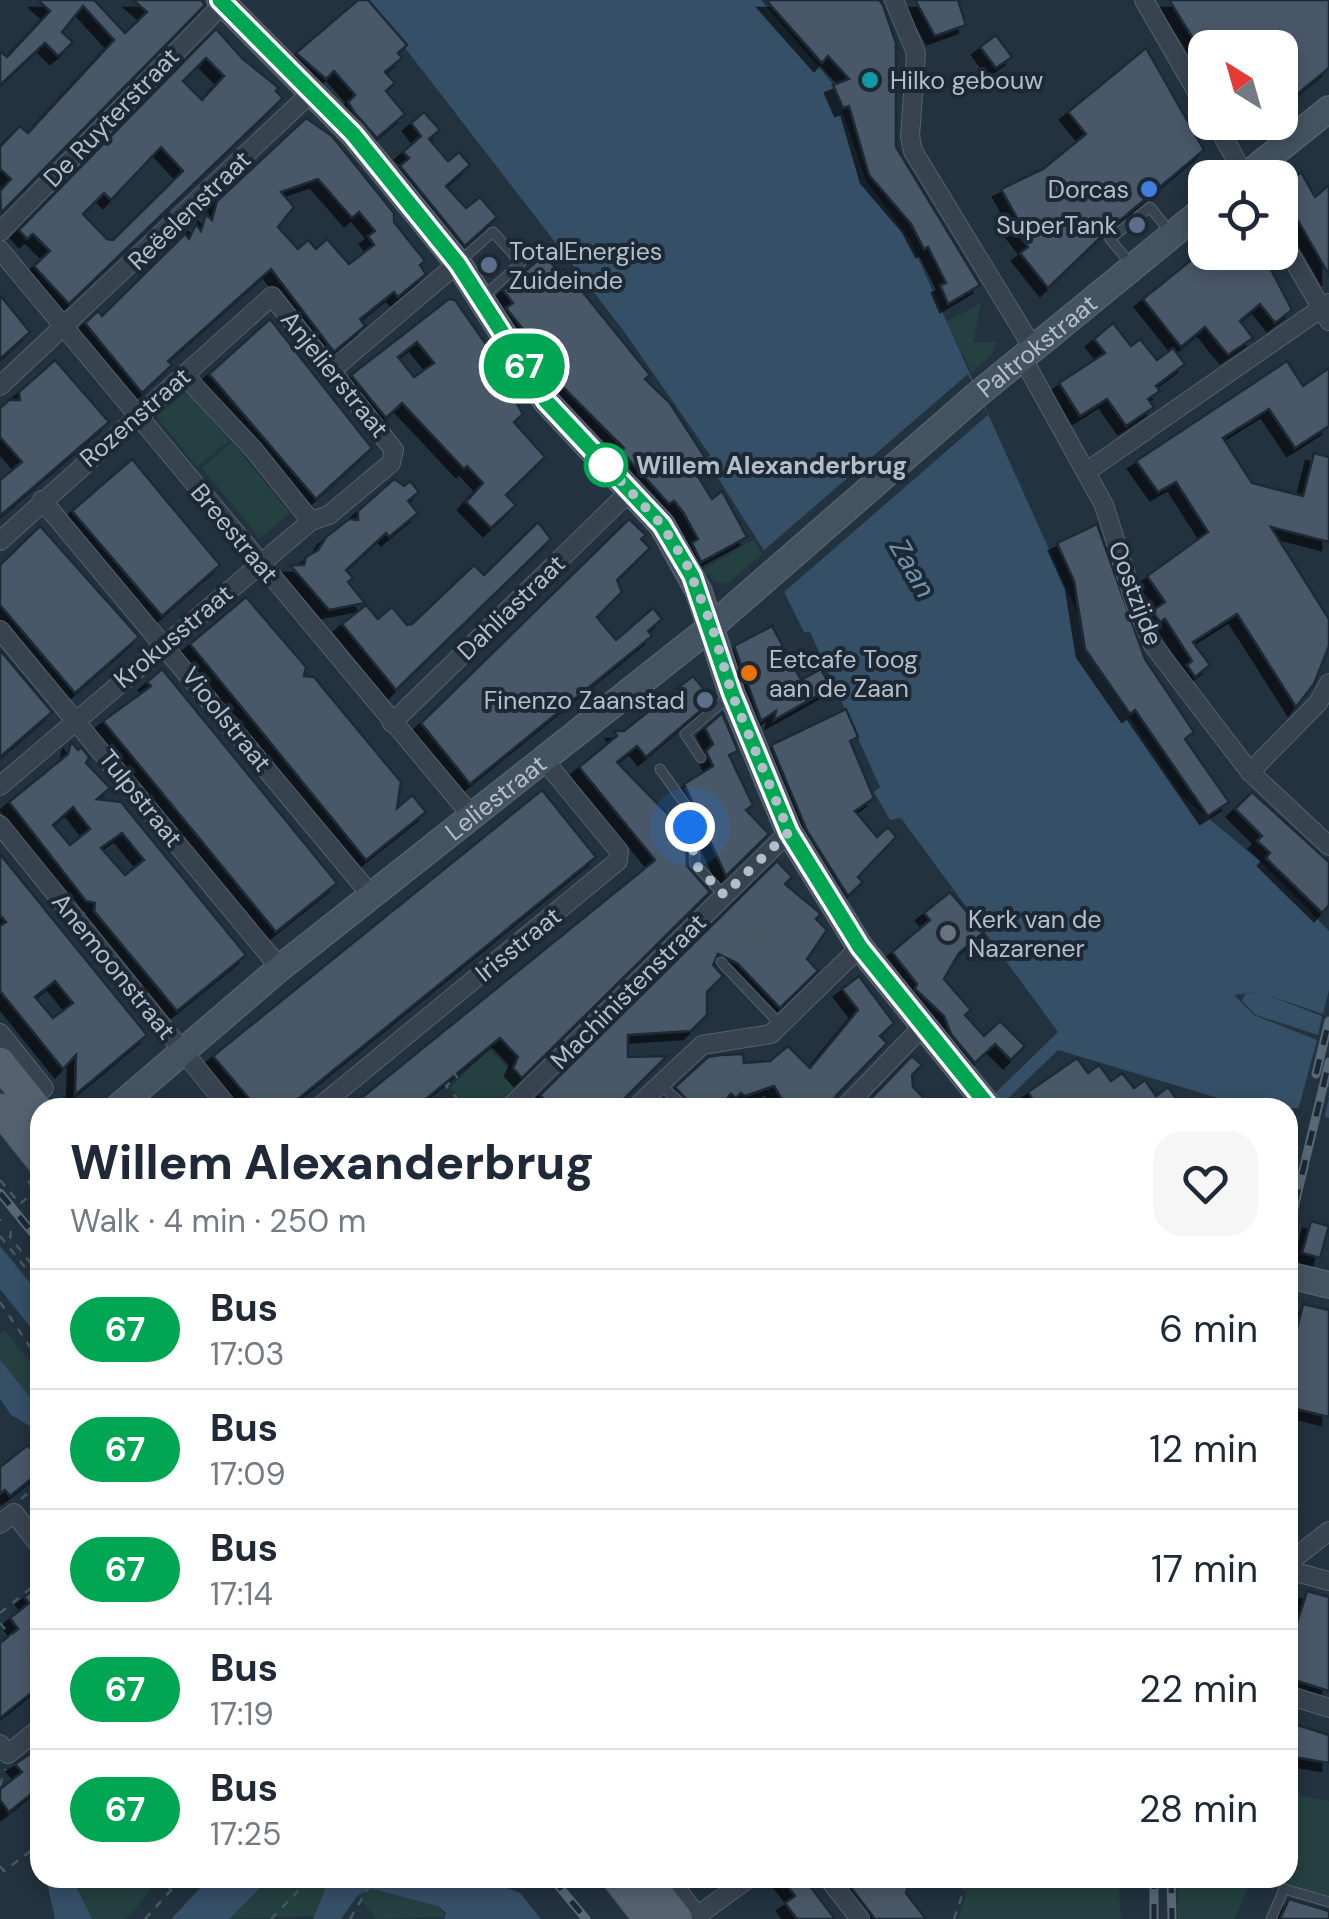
<!DOCTYPE html>
<html lang="en">
<head>
<meta charset="utf-8">
<style>
	:root { --surface:#fff; --page:#f6f6f7; --text:#1f2937; --muted:#747a83; --line:#e0e1e3 }
	body { margin:0; font-family:"DM Sans",sans-serif; background:var(--page); color:var(--text); height:100vh; display:flex; flex-direction:column; font-size:38px; white-space:nowrap }
	* { box-sizing:border-box; margin:0 }
	p { font-size:32px; color:var(--muted) }
	.icon { flex:none; width:55px; height:55px; fill:none; stroke:currentColor; stroke-width:2; stroke-linecap:round; stroke-linejoin:round }
	.map { position:relative; flex:1; overflow:hidden }
	.drawer { position:absolute; left:30px; top:1098px; width:1268px; height:790px; display:flex; flex-direction:column; background:var(--surface); border-radius:30px; box-shadow:0 5px 15px #0003 }
	.drawer>* { flex:none }
	.badge { padding:0 20px; border-radius:32px; font-size:35px; line-height:65px }
	.needle { width:65px; rotate:323deg }
	.buttons { position:absolute; left:1188px; top:30px; display:grid; gap:20px }
	.buttons a { display:grid; place-items:center; width:110px; height:110px; border-radius:20px; background:var(--surface); box-shadow:0 5px 15px #0003; font-size:50px }
	.you { position:absolute; width:50px; height:50px; margin:-25px; border:8px solid #fff; border-radius:50%; background:#1a73e8; box-shadow:0 0 0 15px #1a73e833 }
	.map>.badge { position:absolute; translate:-50% -50%; box-shadow:0 0 0 5px #fff }
	.round { display:grid; place-items:center; flex:none; width:105px; height:105px; border-radius:30px; background:var(--page) }
	.overview { display:flex; align-items:center; justify-content:space-between; height:170px; padding:0 40px }
	h1 { font-size:48px; font-weight:800; line-height:75px }
	ul { padding:0; list-style:none }
	li { display:flex; align-items:center; gap:30px; height:120px; padding:0 40px; border-top:2px solid var(--line) }
	li div { flex:1 }
	li b { display:block; font-size:38px }
	li em { font-style:normal }
	li .badge { min-width:110px; font-weight:700; text-align:center }
	.map>svg:first-child { display:block }
	.green { fill:#244040 }
	.water { fill:#354f67 }
	.pier { fill:#22323f }
	.building { fill:#485968; stroke:#1e2a36; stroke-width:2.5; fill-rule:evenodd; filter:url(#shadow) }
	.lines { fill:none; stroke-linecap:round; stroke-linejoin:round }
	.lane-casing { stroke:#55616d; stroke-width:11 }
	.street-casing { stroke:#55616d; stroke-width:20 }
	.secondary-casing { stroke:#55616d; stroke-width:28 }
	.primary-casing { stroke:#434f5b; stroke-width:32 }
	.path { stroke:#435c5c; stroke-width:2.5; stroke-dasharray:8 8; stroke-linecap:butt }
	.lane { stroke:#37434f; stroke-width:9 }
	.street { stroke:#37434f; stroke-width:18 }
	.secondary { stroke:#445362; stroke-width:25 }
	.primary { stroke:#54626f; stroke-width:30 }
	.rail-casing { stroke:#586876; stroke-width:9 }
	.rail { stroke:#1c2834; stroke-width:5; stroke-dasharray:15; stroke-linecap:butt }
	.line-casing { stroke:#fff; stroke-width:22 }
	.line { stroke:#00a651; stroke-width:15 }
	.walk { stroke:#b3beca; stroke-width:10; stroke-dasharray:0 18 }
	.culture-dot { fill:#0f9aa8; stroke:#1c2834; stroke-width:4 }
	.shop-dot { fill:#3f7fe0; stroke:#1c2834; stroke-width:4 }
	.service-dot { fill:#5c6f8a; stroke:#1c2834; stroke-width:4 }
	.stop-dot { fill:#fff; stroke:#00a651; stroke-width:5 }
	.food-dot { fill:#e8710a; stroke:#1c2834; stroke-width:4 }
	.worship-dot { fill:#6b7280; stroke:#1c2834; stroke-width:4 }
	.labels { text-anchor:middle; stroke-width:8; stroke-linejoin:round; paint-order:stroke }
	.poi-label { font-size:25px; fill:#b3beca; stroke:#1c2834; text-anchor:start }
	.street-label { font-size:25px; fill:#b3beca; stroke:#1c2834 }
	.stop-label { font-size:25px; font-weight:bold; fill:#b3beca; stroke:#1c2834; text-anchor:start }
	.water-label { font-size:28px; font-style:italic; fill:#7192af; stroke:#1c2834 }
</style>
</head>
<body>
<div class="map">
<svg width="1329" height="1919" viewBox="0 0 1329 1919">
	<defs>
		<filter id="shadow"><feDropShadow dx="-8" dy="8" stdDeviation="0" flood-color="#0009"/></filter>
	</defs>
	<rect width="100%" height="100%" fill="#22323f"/>
	<g class="green">
		<path d="M981 303 973 342H997L992 354 972 372 946 322Z"/>
		<path d="M188 390 229 441 197 467 156 416Z"/>
		<path d="M232 442 290 513 260 538 202 468Z"/>
		<path d="M754 539 762 554 727 584 715 582 703 570Z"/>
		<path d="M489 1049 522 1082 494 1107H469L450 1088Z"/>
		<path d="M5 1330 40 1375V1409L0 1360V1333Z"/>
		<path d="M1288 1793 1329 1801V1902L1259 1878H1288Z"/>
		<path d="M72 1878H161L126 1919H92Z"/>
		<path d="M270 1878 317 1880 325 1890 316 1916 229 1919Z"/>
		<path d="M971 1878H1118L1121 1919H958Z"/>
		<path d="M1177 1878H1253L1234 1919H1178Z"/>
		<path d="M372 1889 438 1906 445 1917 376 1919 358 1895Z"/>
	</g>
	<g class="water">
		<path d="M368 0H761L833 84 866 181 909 238 1114 694 1182 796 1262 863 1329 931V1087L1305 1086 1329 1096V1118L1296 1108 1221 1107 1218 1098 1058 1050 999 1107H981L1058 1032 901 818 890 820 874 792 880 787 810 632H804L763 549 706 459 710 455 623 330Z"/>
		<path d="M0 1246 40 1295V1339L0 1289Z"/>
		<path d="M0 1360 40 1409V1432L11 1415 0 1399Z"/>
		<path d="M46 1878H72L92 1919H55Z"/>
		<path d="M210 1878H270L229 1919H171Z"/>
		<path d="M313 1878H483L520 1893 541 1919H444L446 1913 438 1906 372 1889 358 1895 341 1919H313L325 1890Z"/>
	</g>
	<g class="pier">
		<path d="M968 374 988 415 783 593 763 551Z"/>
		<path d="M1329 990V1072L1325 1090 1329 1098 1324 1120 1297 1114 1317 1040 1254 1015 1234 995 1264 991 1245 994 1242 1001 1256 1015 1318 1035 1322 1016 1265 994 1323 1014Z"/>
	</g>
	<g class="building">
		<path d="M38 0H94L125 33 147 12 133 0H201L205 5 1 213 0 191 11 179 0 169V147L20 126 28 133 114 40 83 6 62 32 73 42 64 51 58 56 45 43 0 85V51L7 57 50 11Z"/>
		<path d="M358 0H368L407 45 398 53 402 58 385 72 395 83 386 91 405 114 377 138 354 112 348 102 355 95 334 71 326 79 296 53Z"/>
		<path d="M766 0H879L883 5 896 43V147L980 285 948 304 940 285 946 283 928 247 924 249 911 224 869 175 849 106 843 108 833 85 849 79 828 56 822 63Z"/>
		<path d="M915 0H958L966 25 935 36Z"/>
		<path d="M1169 0H1329V68L1280 108V48H1199Z"/>
		<path d="M216 29 243 59 279 88 276 91 283 98 69 304 34 266 50 251 33 234 27 239 19 230ZM206 58 224 76 202 100 183 81ZM161 147 183 171 113 240 107 239 83 214 104 193 111 200Z"/>
		<path d="M996 35 1012 57 996 68 980 47Z"/>
		<path d="M1146 48 1204 150 1105 233 1048 288 1020 253 1028 247 1014 229 1021 225 1001 189 1043 169 1086 134 1068 112Z"/>
		<path d="M424 112 440 130 429 139 448 161 459 152 470 165 446 186 466 208 480 197 497 217 465 246 400 166 409 158 403 152 421 136 411 123Z"/>
		<path d="M306 118 332 136 394 213V222L425 261 420 265 426 274 398 297 394 292 360 319 365 326 334 352 271 269 168 361 172 365 142 393 85 323 98 311 102 316 185 234 189 239 196 224 201 231 206 214 212 220 217 201ZM318 179 352 218 359 212 375 231 368 236 374 245 349 264 327 239 316 249 308 240 298 249 278 227 294 207 281 192Z"/>
		<path d="M1301 172 1315 197 1329 185V275L1280 189Z"/>
		<path d="M1201 252H1262L1292 310 1275 323 1260 304 1240 321 1253 338 1228 355 1205 327 1181 347 1143 299Z"/>
		<path d="M544 255 560 273 564 269 650 375 645 379 670 403 706 459 708 465 696 473 712 499 722 491 747 537 701 562 692 543 698 539 683 512 674 501 669 504 621 451 624 448 563 387 559 390 537 357 542 353 506 308 513 303 503 290Z"/>
		<path d="M0 295 30 332 0 359Z"/>
		<path d="M449 299 455 300 497 360 489 367 506 378 507 387 523 414 514 422 545 457 506 495 516 505 491 528 466 502 483 483 467 466 464 469 402 403 386 418 351 375ZM417 342 434 363 414 377 398 357Z"/>
		<path d="M270 319 372 448 316 499 209 374Z"/>
		<path d="M1113 323 1131 346 1140 339 1157 360 1173 348 1185 364 1156 386 1160 391 1148 399 1154 407 1126 426 1107 399 1080 416 1059 383 1105 353 1094 339Z"/>
		<path d="M55 360 109 422 0 516V480L22 462 0 437V408L9 400H20L19 392Z"/>
		<path d="M1287 361 1303 386 1329 368V426L1295 448 1269 409 1223 438 1252 483 1303 496 1314 453 1329 457V542L1271 527 1329 619V646L1314 684 1296 707 1237 614 1193 642 1210 665 1195 677 1187 665 1192 661 1165 619 1160 622 1152 611 1165 602 1147 576 1208 532 1176 482 1158 492 1136 461Z"/>
		<path d="M132 459 220 565 162 616 72 511Z"/>
		<path d="M394 479 404 486 410 481 419 492 408 501 418 513 389 537 386 533 346 570 353 578 348 582 365 603 329 610 290 565H304L306 557 318 550 326 537 349 519 358 520V511Z"/>
		<path d="M629 519 646 535 641 539 650 548 617 580 622 592 597 617 616 640 653 608 662 619 648 631 652 636 470 784 421 723Z"/>
		<path d="M538 522 551 539 396 690 342 624 366 605 378 619 392 607 407 625 412 624 474 565 484 575Z"/>
		<path d="M1097 524 1145 659 1194 732 1185 739 1229 802 1208 816 1135 710 1130 714 1085 649 1074 581 1057 543Z"/>
		<path d="M40 526 139 637 75 693 0 605V565Z"/>
		<path d="M246 597 306 667 304 676 314 677 401 782 397 808 412 795 426 812 366 860 190 644Z"/>
		<path d="M772 626 801 680 821 669 831 688 774 720 776 711 761 721 734 646Z"/>
		<path d="M0 650 52 712 0 757Z"/>
		<path d="M162 669 337 883 276 932 103 721 151 686 147 682Z"/>
		<path d="M693 676 713 700 646 757 637 746 617 762 686 833 687 866 710 892 522 1078 513 1068 518 1057 500 1038 415 1108H349L655 860 579 767 617 736 614 731H624Z"/>
		<path d="M846 709 858 737 850 741 874 798 855 811 877 837 888 827 896 837 858 877 863 882 848 896 807 831 771 745Z"/>
		<path d="M722 713 738 751 729 755 753 805 746 810 769 834 726 876 684 784 713 766 706 751 713 744 705 728Z"/>
		<path d="M71 742 78 750 81 747 89 757 86 763 110 788 97 799 121 802 246 955 177 1011 94 911 95 903 86 901 9 802 68 754ZM73 807 90 829 70 845 53 825ZM122 833 144 860 125 875 101 848Z"/>
		<path d="M542 790 596 857 287 1108H257L213 1056Z"/>
		<path d="M1252 792 1329 862V905L1322 913 1266 858 1270 853 1257 841 1262 836 1235 809Z"/>
		<path d="M0 854 147 1035 75 1095 76 1055 63 1069 0 991V926L6 922 0 915ZM55 981 73 1003 53 1018 35 997Z"/>
		<path d="M777 861 792 877 785 884 821 914 816 919 827 930 807 959 818 971 780 1008 737 963 718 954 713 965 723 976 707 992V1015L691 1031 628 1035V1057L667 1056 615 1108H570L562 1100 552 1108 540 1095Z"/>
		<path d="M950 892 984 932 959 953 944 979 971 1010 965 1015 984 1036 1000 1021 1025 1046 1011 1060 995 1044 975 1063 951 1034 944 1016 915 989 917 984 892 952 930 920 924 913Z"/>
		<path d="M859 976 894 1023 880 1036 887 1043 836 1096 832 1108H787L774 1086 745 1096 741 1093 736 1098 731 1094 718 1108H694L675 1087 708 1057 721 1055 743 1054 744 1063 770 1061 788 1046 810 1068 858 1010 842 989Z"/>
		<path d="M912 1056 922 1065 912 1075 913 1087 934 1108H862Z"/>
		<path d="M1077 1058 1088 1073 1099 1065 1111 1081 1122 1073 1134 1088 1145 1080 1156 1096 1168 1087 1183 1108H1038L1028 1092Z"/>
		<path d="M1311 1221 1329 1226 1320 1258 1302 1253Z"/>
		<path d="M1303 1304 1329 1310V1417L1288 1407V1366Z"/>
		<path d="M28 1445 40 1461V1472L10 1496 5 1490 0 1494V1467Z"/>
		<path d="M40 1584V1686L0 1718V1643L18 1629 10 1618 29 1603 24 1597Z"/>
		<path d="M1307 1591 1329 1597V1691L1288 1678V1651Z"/>
		<path d="M1288 1722 1329 1735V1763L1288 1756Z"/>
		<path d="M40 1747V1787L9 1812 0 1800V1789L22 1772 15 1764Z"/>
		<path d="M781 1878H804L835 1919H797L785 1903 795 1896Z"/>
		<path d="M855 1878H911L906 1893 926 1919H875L852 1889Z"/>
		<path d="M1289 1899 1329 1911V1919H1280Z"/>
	</g>
	<g class="lines">
		<g class="lane-casing">
			<g id="lane">
				<path d="M460 261 493 232 521 263 484 296"/>
				<path d="M1133 267 1110 239 1150 207 1171 233"/>
				<path d="M701 758 685 734 730 696"/>
				<path d="M660 769 693 815 695 864 724 895"/>
				<path d="M721 962 780 1024"/>
				<path d="M659 1083 686 1108"/>
				<path d="M1271 1919 1284 1889 1329 1902"/>
			</g>
		</g>
		<g class="street-casing">
			<g id="street">
				<path d="M894 0 916 53 910 136 913 151 1033 348"/>
				<path d="M1144 0 1205 106"/>
				<path d="M1215 122 1246 178"/>
				<path d="M0 232 224 3"/>
				<path d="M1280 237 1329 321"/>
				<path d="M0 250 471 815"/>
				<path d="M1022 357 1104 505 1135 603 1153 645 1250 772 1329 846"/>
				<path d="M332 370 458 263"/>
				<path d="M184 375 254 450 311 521"/>
				<path d="M0 386 313 91"/>
				<path d="M1086 472 1329 303"/>
				<path d="M42 500 371 895"/>
				<path d="M0 541 272 296 394 450 391 463 329 515 311 521 0 786"/>
				<path d="M0 630 280 968"/>
				<path d="M392 723 630 491"/>
				<path d="M1250 772 1318 703 1329 683"/>
				<path d="M0 825 229 1108"/>
				<path d="M0 1033 44 1088"/>
				<path d="M318 1108 618 861 619 851 544 760"/>
				<path d="M509 1108 789 832"/>
				<path d="M635 1108 702 1045 771 1034 860 947"/>
				<path d="M844 1108 923 1026"/>
				<path d="M0 1524 14 1513 40 1546"/>
				<path d="M1288 1563 1329 1531"/>
				<path d="M1288 1570 1329 1581"/>
				<path d="M1288 1695 1329 1708"/>
				<path d="M0 1744 8 1754 40 1728"/>
				<path d="M668 1878 700 1919"/>
				<path d="M828 1878 860 1919"/>
				<path d="M697 1916 749 1878"/>
			</g>
		</g>
		<g class="secondary-casing">
			<g id="secondary">
				<path d="M220 0 353 134 458 263 546 401 662 525 699 592 732 694 789 832 860 947 990 1108"/>
				<path d="M1243 178 1329 109"/>
				<path id="s1" d="M117 1108 280 968 712 626 978 394 1205 208"/>
				<path d="M1288 1275 1329 1285"/>
			</g>
		</g>
		<g class="primary-casing">
			<g id="primary">
				<path d="M0 1063 40 1113"/>
				<path d="M0 1109 40 1159"/>
				<path d="M617 1878 649 1919"/>
				<path d="M645 1878 677 1919"/>
			</g>
		</g>
		<g class="path">
			<path d="M730 953 757 927 771 942"/>
			<path d="M443 1059 457 1077 446 1086 466 1108"/>
			<path d="M88 1108 96 1102"/>
			<path d="M0 1180 20 1204 32 1193"/>
			<path d="M28 1181 40 1199"/>
			<path d="M33 1214 40 1223"/>
			<path d="M0 1219V1221"/>
			<path d="M11 1231 10 1237 40 1275"/>
			<path d="M0 1236 40 1286"/>
			<path d="M0 1302 40 1362"/>
			<path d="M21 1499 40 1483"/>
			<path d="M0 1613 40 1581"/>
			<path d="M0 1623 40 1672"/>
			<path d="M0 1786 5 1769"/>
			<path d="M0 1866 4 1871 40 1844"/>
			<path d="M154 1878 171 1889"/>
			<path d="M145 1919 182 1878"/>
			<path d="M271 1919 301 1888"/>
			<path d="M350 1919 374 1878"/>
			<path d="M954 1919 968 1878"/>
		</g>
		<use href="#lane" class="lane"/>
		<use href="#street" class="street"/>
		<use href="#secondary" class="secondary"/>
		<use href="#primary" class="primary"/>
		<g class="rail-casing">
			<g id="rail">
				<path d="M1316 1074 1329 1021"/>
				<path d="M0 1193 40 1242"/>
				<path d="M1288 1233 1329 1062"/>
				<path d="M552 1878 586 1919"/>
				<path d="M1171 1878 1172 1919"/>
				<path d="M1154 1919V1878"/>
			</g>
		</g>
		<use href="#rail" class="rail"/>
	</g>
	<g class="lines">
		<g class="line-casing">
			<path id="line" d="M220 0 353 134 458 264 546 401 662 525 692 576 732 694 789 832 860 947 990 1108"/>
		</g>
		<use href="#line" class="line"/>
		<path class="walk" d="M606 465 601 460 662 525 687 565 712 626 732 694 789 832 724 895 695 864 690 827"/>
	</g>
	<circle class="culture-dot" cx="870" cy="80" r="10"/>
	<circle class="shop-dot" cx="1149" cy="189" r="10"/>
	<g class="service-dot">
		<circle cx="1137" cy="225" r="10"/>
		<circle cx="489" cy="265" r="10"/>
		<circle cx="705" cy="700" r="10"/>
	</g>
	<circle class="stop-dot" cx="606" cy="465" r="20"/>
	<circle class="food-dot" cx="749" cy="673" r="10"/>
	<circle class="worship-dot" cx="948" cy="933" r="10"/>
	<g class="labels">
		<g class="poi-label">
			<text x="890" y="89">Hilko gebouw</text>
			<text x="1129" y="198" text-anchor="end">Dorcas</text>
			<text x="1117" y="234" text-anchor="end">SuperTank</text>
			<text x="509" y="260">TotalEnergies<tspan x="509" dy="29">Zuideinde</tspan></text>
			<text x="769" y="668">Eetcafe Toog<tspan x="769" dy="29">aan de Zaan</tspan></text>
			<text x="685" y="709" text-anchor="end">Finenzo Zaanstad</text>
			<text x="968" y="928">Kerk van de<tspan x="968" dy="29">Nazarener</tspan></text>
		</g>
		<g class="street-label">
			<text transform="translate(111 117) rotate(-46)" y="9">De Ruyterstraat</text>
			<text transform="translate(189 210) rotate(-44)" y="9">Reëelenstraat</text>
			<text dy="9" stroke="none"><textPath href="#s1" startOffset="1195">Paltrokstraat</textPath></text>
			<text transform="translate(335 374) rotate(51)" y="9">Anjelierstraat</text>
			<text transform="translate(135 417) rotate(-41)" y="9">Rozenstraat</text>
			<text transform="translate(235 533) rotate(50)" y="9">Breestraat</text>
			<text transform="translate(1136 593) rotate(69)" y="9">Oostzijde</text>
			<text transform="translate(511 607) rotate(-44)" y="9">Dahliastraat</text>
			<text transform="translate(173 636) rotate(-40)" y="9">Krokusstraat</text>
			<text transform="translate(227 719) rotate(51)" y="9">Vioolstraat</text>
			<text dy="9" stroke="none"><textPath href="#s1" startOffset="490">Leliestraat</textPath></text>
			<text transform="translate(141 798) rotate(51)" y="9">Tulpstraat</text>
			<text transform="translate(518 944) rotate(-39)" y="9">Irisstraat</text>
			<text transform="translate(114 966) rotate(51)" y="9">Anemoonstraat</text>
			<text transform="translate(628 991) rotate(-45)" y="9">Machinistenstraat</text>
		</g>
		<g class="stop-label">
			<text x="636" y="474">Willem Alexanderbrug</text>
		</g>
		<g class="water-label">
			<text transform="translate(913 568) rotate(60)" y="10">Zaan</text>
		</g>
	</g>
</svg>
<div class="buttons">
<a><svg class="needle" viewBox="-14 -14 28 28"><path d="M0-13l5 13h-10z" fill="#e53935"/><path d="M0 13l5-13h-10z" fill="#747a83"/></svg></a>
<a><svg class="icon" aria-label="locate" viewBox="0 0 24 24"><circle cx="12" cy="12" r="6"/><path d="M12 2v4M12 18v4M2 12h4M18 12h4"/></svg></a>
</div>
<div class="you" style="left:690px;top:827px"></div>
<b class="badge" style="left:524px;top:366px;background:#00a651;color:#fff">67</b>
<section class="drawer">
<div class="overview"><div><h1>Willem Alexanderbrug</h1><p>Walk · 4 min · 250 m</p></div><a class="round"><svg class="icon" aria-label="heart" viewBox="0 0 24 24"><path d="M12 20l-8-8c-3-5 5-10 8-4 3-6 11-1 8 4z"/></svg></a></div>
<ul>
<li><span class="badge" style="background:#00a651;color:#fff">67</span><div><b>Bus</b><p>17:03</p></div><em>6 min</em></li>
<li><span class="badge" style="background:#00a651;color:#fff">67</span><div><b>Bus</b><p>17:09</p></div><em>12 min</em></li>
<li><span class="badge" style="background:#00a651;color:#fff">67</span><div><b>Bus</b><p>17:14</p></div><em>17 min</em></li>
<li><span class="badge" style="background:#00a651;color:#fff">67</span><div><b>Bus</b><p>17:19</p></div><em>22 min</em></li>
<li><span class="badge" style="background:#00a651;color:#fff">67</span><div><b>Bus</b><p>17:25</p></div><em>28 min</em></li>
</ul>
</section>
</div>
</body>
</html>
